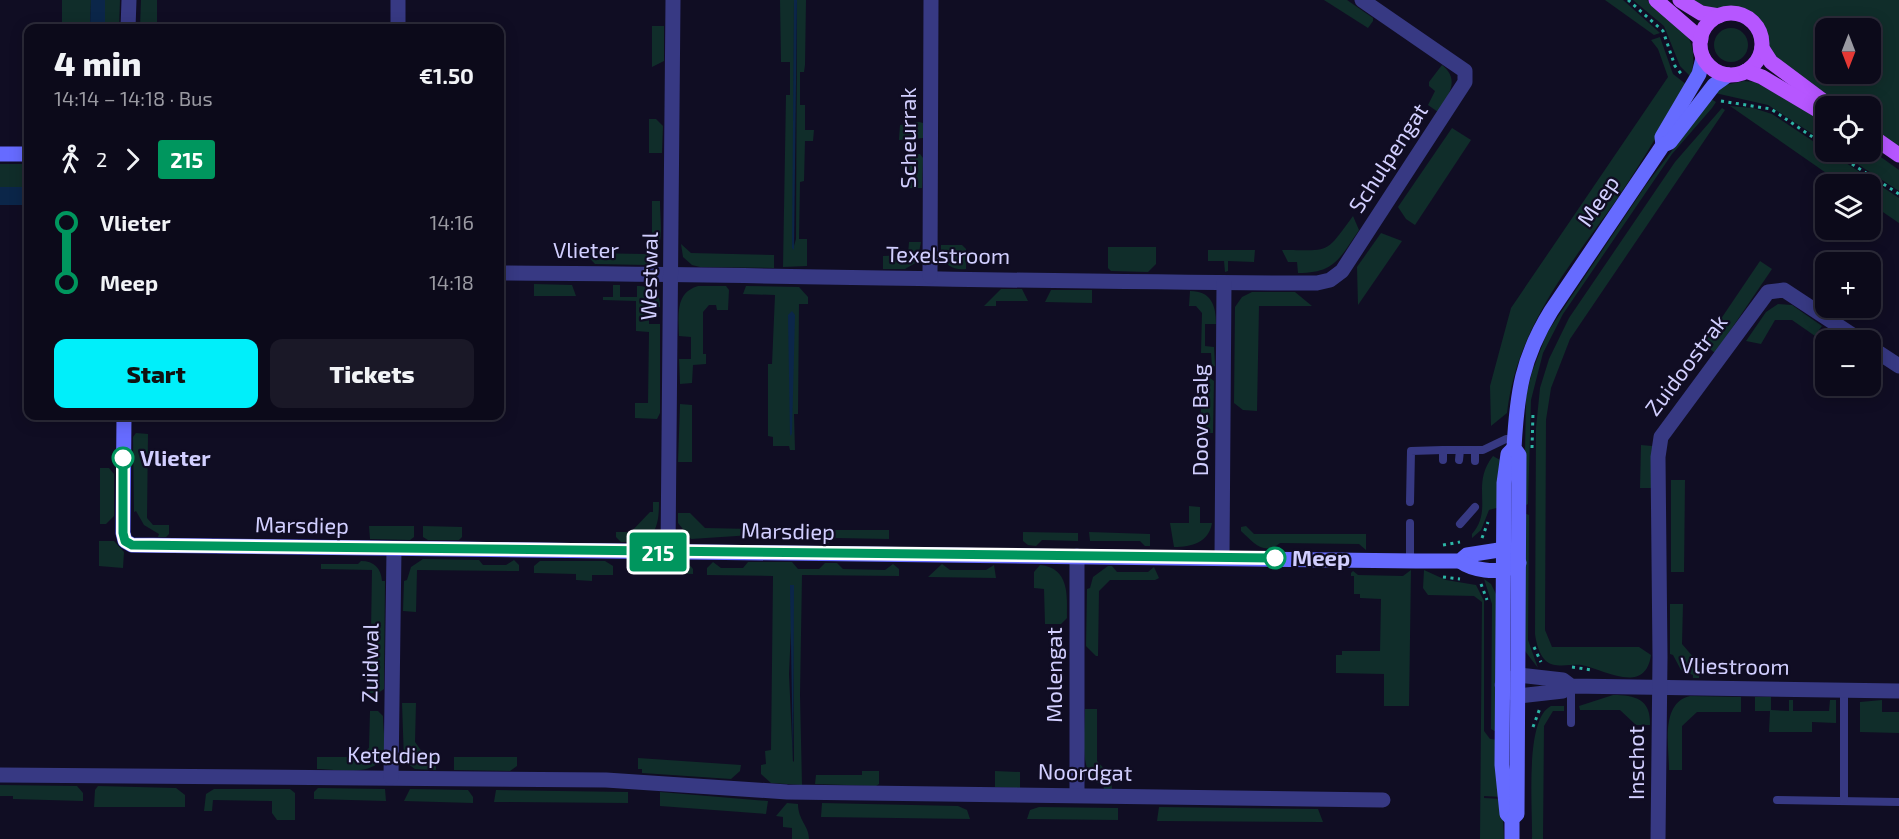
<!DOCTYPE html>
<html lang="en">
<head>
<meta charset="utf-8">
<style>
	:root { --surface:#0c0a1a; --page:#1a1827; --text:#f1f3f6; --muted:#9a9aa2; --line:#2c2b39; --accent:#00effa }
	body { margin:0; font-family:"Exo 2",sans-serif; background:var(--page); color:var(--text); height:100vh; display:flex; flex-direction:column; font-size:22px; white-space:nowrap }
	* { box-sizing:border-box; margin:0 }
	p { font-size:20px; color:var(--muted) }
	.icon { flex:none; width:33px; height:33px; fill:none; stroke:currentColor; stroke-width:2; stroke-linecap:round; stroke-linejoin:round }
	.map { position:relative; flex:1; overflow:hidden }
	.sheet { position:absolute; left:24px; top:24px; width:480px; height:396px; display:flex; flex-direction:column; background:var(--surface); border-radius:12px; box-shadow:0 3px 15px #0003,0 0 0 2px var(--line) }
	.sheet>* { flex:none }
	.badge { padding:0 12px; border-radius:4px; font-size:21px; line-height:39px }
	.needle { width:39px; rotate:180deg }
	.buttons { position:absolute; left:1815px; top:18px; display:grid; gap:12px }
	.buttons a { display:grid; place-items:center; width:66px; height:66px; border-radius:12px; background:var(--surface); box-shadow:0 3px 15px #0003,0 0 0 2px var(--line); font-size:30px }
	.map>.badge { position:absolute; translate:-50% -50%; box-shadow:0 0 0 3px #fff }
	.legs { display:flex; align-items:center; gap:9px; height:66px; padding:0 30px; font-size:20px }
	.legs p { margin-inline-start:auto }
	.head { display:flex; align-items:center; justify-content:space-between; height:102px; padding:0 30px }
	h1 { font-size:33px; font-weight:800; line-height:45px }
	.primary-button { display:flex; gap:12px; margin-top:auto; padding:12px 30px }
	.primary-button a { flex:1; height:69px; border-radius:12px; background:var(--accent); color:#111; font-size:24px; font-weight:800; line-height:69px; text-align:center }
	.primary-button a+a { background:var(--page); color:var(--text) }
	ul { padding:0 30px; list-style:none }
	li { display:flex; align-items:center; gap:21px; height:60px; font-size:22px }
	li i { display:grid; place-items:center; width:9px; height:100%; margin:0 8px; background:currentColor }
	li i::after { content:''; width:15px; height:15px; margin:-8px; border:4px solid; border-radius:50%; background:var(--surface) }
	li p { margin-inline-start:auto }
	li:first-child i { background:linear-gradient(#0000 50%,currentColor 0) }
	li:last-child i { background:linear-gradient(currentColor 50%,#0000 0) }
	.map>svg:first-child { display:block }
	.green { fill:#102d2a; fill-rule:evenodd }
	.water { fill:#0b2649 }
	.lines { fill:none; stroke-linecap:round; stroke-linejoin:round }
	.path { stroke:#2cb6a6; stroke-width:3; stroke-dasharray:3 4.5; stroke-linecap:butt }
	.lane { stroke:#373983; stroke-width:8 }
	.street { stroke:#373983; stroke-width:15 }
	.secondary { stroke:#666bff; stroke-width:15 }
	.primary { stroke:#b656ff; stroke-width:15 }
	.line-1-casing { stroke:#fff; stroke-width:14 }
	.line-1 { stroke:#00965e; stroke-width:9 }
	.stop-1-dot { fill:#fff; stroke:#00965e; stroke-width:3 }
	.labels { text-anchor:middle; stroke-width:4.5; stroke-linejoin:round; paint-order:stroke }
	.street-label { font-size:22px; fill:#d2cfff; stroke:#100d23 }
	.stop-label { font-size:22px; font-weight:bold; fill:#d2cfff; stroke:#100d23; text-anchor:start }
</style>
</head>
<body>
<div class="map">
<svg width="1899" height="839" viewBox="0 0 1899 839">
	<rect width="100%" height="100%" fill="#100d23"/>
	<g class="green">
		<path d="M62 0H91L90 28H62Z"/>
		<path d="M105 0H120L119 28H105Z"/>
		<path d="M141 0H157V28H140Z"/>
		<path d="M780 0H794L793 249 796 239 797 0H806L805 65 804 72H800V105H805V130H814L813 141H805L804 181 800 182 799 239H807V266L783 267 786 95H790V62H781Z"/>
		<path d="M1324 0H1347L1373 18V21L1368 28Z"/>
		<path d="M1605 0H1623L1660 33 1654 35Z"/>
		<path d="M1633 0H1647C1678 25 1701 33 1691 77L1680 66 1664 26Z"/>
		<path d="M1688 0H1899V150L1871 131 1870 106H1836L1771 53 1761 23 1744 10 1708 9ZM1826 28H1870V74H1826Z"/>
		<path d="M652 26H664V61L652 67Z"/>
		<circle cx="1731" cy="45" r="17"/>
		<path d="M1660 37 1673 74 1687 85C1664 124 1642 162 1617 199 1569 267 1517 327 1507 413L1491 426 1490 386 1511 308 1668 77 1658 49 1651 40Z"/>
		<path d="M1442 65C1461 80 1448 96 1438 112L1428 105 1435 91 1429 86V82Z"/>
		<path d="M1744 81 1755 82 1825 121V142L1768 105 1715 93 1725 85Z"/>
		<path d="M1711 99 1716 102 1712 108 1672 154 1563 314 1543 353 1531 400 1528 504 1524 506 1526 396 1532 372 1547 333 1646 185Z"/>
		<path d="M1730 106 1753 108 1772 114 1899 198V223L1871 204 1870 184H1842Z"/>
		<path d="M1722 108 1725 110 1570 339 1551 388 1546 420 1545 630 1552 647H1639L1651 655C1645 697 1602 668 1581 665 1570 664 1553 669 1545 660 1539 654 1536 642 1535 634L1536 428 1540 388 1549 359 1569 318 1675 162Z"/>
		<path d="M649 119H656L663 126 662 153H649Z"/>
		<path d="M919 122 923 123V138L899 140 900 125Z"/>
		<path d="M1452 128 1471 140 1415 225 1406 219 1398 207Z"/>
		<path d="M1871 150 1899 170V191L1839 152Z"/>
		<path d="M910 154H920L923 158 922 188H909Z"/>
		<rect x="0" y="164" width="28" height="23"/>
		<path d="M652 201H660C660 224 666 249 647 265L595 264 585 253 645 254 652 247Z"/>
		<path d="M1353 216 1359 230C1339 259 1335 273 1298 273L1297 262H1288L1282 250C1330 250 1324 256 1353 216Z"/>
		<path d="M1381 233 1402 241 1358 305 1357 267Z"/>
		<path d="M909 242H921L917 262 905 269H883V256L908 255Z"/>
		<path d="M681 244 691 253 774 255V268L700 267 692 265 683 257Z"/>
		<path d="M941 245H962L966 249V269C950 271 940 261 941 245Z"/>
		<path d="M1108 247H1156V264L1148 272 1111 271 1108 268Z"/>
		<path d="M1208 250H1255L1254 262 1228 261V271L1225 272 1224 261H1208Z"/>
		<path d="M1760 261 1772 269 1715 353 1704 344Z"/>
		<path d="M534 284 572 285 576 296H534Z"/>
		<path d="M613 285H620V297H637V286C651 286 661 293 660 307L649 308V324H660V413L657 419 635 418V403H648L649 332 636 331V301L603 300V297H613Z"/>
		<path d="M698 286H726L729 290 728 310H717L716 305H709L703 312V354H706V364L693 365 692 383 680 384 679 359H691V337L679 336C679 317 674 293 698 286Z"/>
		<path d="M746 286 799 287 808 297V304H799L798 414H794L795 450H790L789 446H773V437L768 436V364H772L775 295 743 294Z"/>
		<path d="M1001 289H1022L1028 301H996V306H984Z"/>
		<path d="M1051 290H1092V303L1045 302Z"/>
		<path d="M1190 291C1211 291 1216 305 1216 324H1205V346L1214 347 1215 366 1212 367 1211 353H1201L1202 313 1196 306H1189Z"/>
		<path d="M1252 292H1295L1312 306H1259L1257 411 1243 410 1234 403 1235 307 1242 297Z"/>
		<path d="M1778 304 1792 305 1822 326 1815 336 1792 320H1775L1761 344 1746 341 1766 312Z"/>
		<path d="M1210 378 1214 381 1213 433H1201V379Z"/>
		<path d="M680 404 692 405V462H678Z"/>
		<path d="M136 433 148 434 147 518 153 525H169V534L166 537H158L159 534 144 525 136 511 134 512 133 437Z"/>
		<path d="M1641 445 1652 446 1651 488H1640Z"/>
		<path d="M1493 456 1500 460V507L1489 510 1481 530 1472 538V534C1494 509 1470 485 1493 456Z"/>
		<path d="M100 468H109L114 474V516L106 524H100Z"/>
		<path d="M1671 480H1685L1684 572H1671Z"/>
		<path d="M653 502H659C659 532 653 543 621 542L616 537V532H631L650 512H653Z"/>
		<path d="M1189 506 1200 507V523H1212C1209 542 1192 547 1174 547L1170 523H1189Z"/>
		<path d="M678 513H690L705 528 752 529V535L691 539 678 523Z"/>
		<path d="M1524 513 1529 515 1528 640 1538 668 1525 651Z"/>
		<path d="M369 526H414V537L410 540 370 539Z"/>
		<path d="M423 526 462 527V537L459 540H428L423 537Z"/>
		<path d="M1246 526 1254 534H1366V550L1359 544 1280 543C1264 556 1254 543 1241 531V527Z"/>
		<path d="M821 530H889V539L836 538 828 543 821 537Z"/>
		<path d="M1023 532 1078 533V541L1042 540 1036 546 1028 545 1023 541Z"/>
		<path d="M1089 532 1150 534V546H1145L1140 541H1090Z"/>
		<path d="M99 541H114L124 552 123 568 99 566Z"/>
		<path d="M423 559 479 560 483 565H506L514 560 519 565V571L417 570 416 612 403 611 404 581 407 580 411 567Z"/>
		<path d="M361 561C374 561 381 568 382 581H385L384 689 378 693H370L372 570 321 569V564H358Z"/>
		<path d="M540 561H605L613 566V575H592V581L576 580V574L534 573V566Z"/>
		<path d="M642 562H687L693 569V574L658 573V567H637Z"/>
		<path d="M713 562 721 568H743L748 562H792L798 569H819L825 563H837L843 569 885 570 893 564 899 569V576L802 575 800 695 802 785 771 783 761 774V765L766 764 765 751 771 750 773 576 707 575V568ZM793 585 794 761 793 762 789 674Z"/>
		<path d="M942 564 950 570H986L994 565 996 578 928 577Z"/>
		<path d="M1040 565C1070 568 1067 596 1067 618L1061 624H1045L1044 589 1034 588V572Z"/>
		<path d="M1108 566H1112L1117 572H1148L1154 567 1159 578 1155 580H1110L1099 591 1098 656H1096L1086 646 1087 589 1090 588 1093 577Z"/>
		<path d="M1411 570 1409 706H1384V674L1336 673V655H1342V651H1380L1381 599 1360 598V594H1354V576H1351V573L1353 571 1358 575 1403 576Z"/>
		<path d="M1424 570 1446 580 1476 585 1484 601V731L1490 739 1498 740 1502 797 1484 796V798L1502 799 1504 839H1480L1482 602 1474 596 1428 595 1423 588Z"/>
		<path d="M1484 579 1491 584 1498 598V733L1491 729 1492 604Z"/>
		<path d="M1670 604H1683L1682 644 1700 665 1699 678H1693V675L1681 670 1673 655 1670 654Z"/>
		<path d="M1613 695C1635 695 1651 699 1650 725H1636L1620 710H1580L1579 706Z"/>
		<path d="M1690 696 1741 697V712H1697L1682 726V770H1669C1669 746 1660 703 1690 696Z"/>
		<path d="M1755 697H1771V710L1789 711V700H1793V711H1829L1830 700H1836V723L1812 722V732H1769L1770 711H1755Z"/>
		<path d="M1882 700V712H1899V733L1860 732V702Z"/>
		<path d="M402 703H416L415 742 425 756H436V770L415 769 404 761Z"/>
		<path d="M1551 706H1564V711H1553L1544 726 1543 839H1532C1533 811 1524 719 1551 706Z"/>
		<path d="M1085 709H1097V761L1111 776 1112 789H1104L1103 785C1077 778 1085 732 1085 709Z"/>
		<path d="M370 711H378L383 716C383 728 386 743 383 755 376 778 335 769 317 769V757H358L369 748Z"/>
		<path d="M454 757H517V766L510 771 454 770Z"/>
		<path d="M638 758 741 765 740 771 731 779 642 773V769H638Z"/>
		<path d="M862 771H879V784L876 786 815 784 816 775H862Z"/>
		<path d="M995 771 1020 772V788L995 787Z"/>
		<path d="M0 785 77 786 83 793V801L13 799V796H0Z"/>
		<path d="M98 786 176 788 185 795V807H94L95 790Z"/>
		<path d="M318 788 385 789 386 801 314 799V792Z"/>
		<path d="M214 789H290L295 793V820H277L272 813V801L213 800 212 811H204L206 794Z"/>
		<path d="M410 789 468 790 473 797V803L404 801Z"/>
		<path d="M496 790 628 792V803L494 802Z"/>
		<path d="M660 792 768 801 766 814 660 806Z"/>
		<path d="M787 803 798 804C798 820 809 826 809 839H792V828L783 827V817L776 816Z"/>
		<path d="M822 803 958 806 967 810 970 819 821 817Z"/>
		<path d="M1039 807 1118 808V820L1027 819 1030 810Z"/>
		<path d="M1159 807 1318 809 1323 822 1157 821Z"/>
	</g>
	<g class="water">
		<path d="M91 0H105V28H90Z"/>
		<path d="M794 0H797L794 250 792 248Z"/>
		<rect x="0" y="187" width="28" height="18"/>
		<path d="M792 311 795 315 792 434 790 436 788 315Z"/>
		<path d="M790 585H794L793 762Z"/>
	</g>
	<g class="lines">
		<g class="path">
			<path d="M1628 0 1663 31 1675 66 1683 76"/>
			<path d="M1721 101 1771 109 1826 146"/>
			<path d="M1833 152 1899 194"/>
			<path d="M1532 448 1533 413"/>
			<path d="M1482 538 1488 522"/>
			<path d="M1443 545 1460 542"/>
			<path d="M1443 577 1460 579"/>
			<path d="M1481 584 1487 600"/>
			<path d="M1534 647 1541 662"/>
			<path d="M1572 667 1592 670"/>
			<path d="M1533 727 1540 708"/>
		</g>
		<g class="lane">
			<path d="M1443 460V450H1483L1506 439 1515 440"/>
			<path d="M1459 460 1460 450"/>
			<path d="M1475 461V450"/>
			<path d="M1410 502 1411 451 1443 450"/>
			<path d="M1460 524 1475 507"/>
			<path d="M1410 560V523"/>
			<path d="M1571 686V723"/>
			<path d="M1777 800 1899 802"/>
			<path d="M1844 800V690"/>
		</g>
		<g class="street">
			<path d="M128 28 129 0"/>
			<path d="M398 28V0"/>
			<path d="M500 273C772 274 1044 283 1317 283L1330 280 1342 271 1465 82V71L1362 0"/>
			<path d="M930 276 931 0"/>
			<path d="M1870 347 1899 366"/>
			<path d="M668 552 673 0"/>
			<path d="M1077 556V794"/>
			<path d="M1222 558 1224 283"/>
			<path d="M1571 686 1563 691 1518 696 1502 685 1518 675 1563 680 1571 686 1899 691"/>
			<path d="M0 775 606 780 787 792 1383 800"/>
			<path d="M391 777 394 549"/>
			<path d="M1658 839 1660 657 1658 457 1661 437 1768 292 1784 290 1860 340"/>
		</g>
		<g class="secondary">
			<path d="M1663 145 1662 137 1699 74 1703 58"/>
			<path d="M0 154H28"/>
			<path d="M124 416 123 533 125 541 132 545 1416 561H1460L1467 555 1499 550 1503 551 1519 563"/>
			<path d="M1460 561C1472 570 1497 574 1511 567"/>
			<path d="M1512 819 1507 814 1502 765 1504 483 1508 454 1514 448"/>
			<path d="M1512 839V819L1517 814 1519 455 1514 448C1517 393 1522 358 1551 311L1663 145 1670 142 1714 85 1728 75"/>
		</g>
		<g class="primary">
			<path d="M1656 0 1701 39"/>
			<path d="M1680 0 1701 13 1719 16"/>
			<circle cx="1731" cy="44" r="31"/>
			<path d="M1762 48 1771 62 1830 106"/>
			<path d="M1746 71 1762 77 1826 115"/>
			<path d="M1870 135 1899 155"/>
		</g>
	</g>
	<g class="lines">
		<g class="line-1-casing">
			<path id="line-1" d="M123 458V533L125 541 132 545 1275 558"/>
		</g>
		<use href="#line-1" class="line-1"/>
	</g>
	<g class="stop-1-dot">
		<circle cx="123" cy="458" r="10"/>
		<circle cx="1275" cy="558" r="10"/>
	</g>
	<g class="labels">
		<g class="street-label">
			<text transform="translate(908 138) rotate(-90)" y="8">Scheurrak</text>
			<text transform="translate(1388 158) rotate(-57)" y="8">Schulpengat</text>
			<text transform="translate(1598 201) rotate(-56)" y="8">Meep</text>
			<text x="586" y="258">Vlieter</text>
			<text transform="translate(948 255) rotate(1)" y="8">Texelstroom</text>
			<text transform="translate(649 276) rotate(-89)" y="8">Westwal</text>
			<text transform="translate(1686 365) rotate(-53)" y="8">Zuidoostrak</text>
			<text transform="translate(1200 420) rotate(-90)" y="8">Doove Balg</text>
			<text transform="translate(302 525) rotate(1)" y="8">Marsdiep</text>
			<text transform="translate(788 531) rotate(1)" y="8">Marsdiep</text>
			<text transform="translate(370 663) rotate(-89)" y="8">Zuidwal</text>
			<text transform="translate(1735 666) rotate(1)" y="8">Vliestroom</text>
			<text transform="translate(1054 675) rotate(-90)" y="8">Molengat</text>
			<text transform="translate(394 755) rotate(1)" y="8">Keteldiep</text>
			<text transform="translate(1636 763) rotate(-90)" y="8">Inschot</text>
			<text transform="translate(1085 772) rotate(1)" y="8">Noordgat</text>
		</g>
		<g class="stop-label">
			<text x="140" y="466">Vlieter</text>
			<text x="1292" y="566">Meep</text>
		</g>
	</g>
</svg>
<div class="buttons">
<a><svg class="needle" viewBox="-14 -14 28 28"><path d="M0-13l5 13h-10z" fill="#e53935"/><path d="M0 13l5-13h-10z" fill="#9a9aa2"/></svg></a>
<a><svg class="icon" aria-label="locate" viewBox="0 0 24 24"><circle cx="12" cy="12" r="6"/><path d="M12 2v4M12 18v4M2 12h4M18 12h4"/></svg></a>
<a><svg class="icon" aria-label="layers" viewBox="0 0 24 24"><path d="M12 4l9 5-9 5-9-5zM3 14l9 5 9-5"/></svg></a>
<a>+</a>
<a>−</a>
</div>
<b class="badge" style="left:658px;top:552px;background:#00965e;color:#fff">215</b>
<section class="sheet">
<div class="head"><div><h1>4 min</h1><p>14:14 – 14:18 · Bus</p></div><b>€1.50</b></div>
<div class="legs"><svg class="icon" aria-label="walk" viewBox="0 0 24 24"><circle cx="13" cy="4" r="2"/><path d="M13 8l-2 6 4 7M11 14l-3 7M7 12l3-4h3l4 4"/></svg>2<svg class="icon" aria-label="forward" viewBox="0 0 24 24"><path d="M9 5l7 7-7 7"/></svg><b class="badge" style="background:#00965e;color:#fff">215</b></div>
<ul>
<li><i style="color:#00965e"></i><b>Vlieter</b><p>14:16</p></li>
<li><i style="color:#00965e"></i><b>Meep</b><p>14:18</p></li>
</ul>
<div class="primary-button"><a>Start</a><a>Tickets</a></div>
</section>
</div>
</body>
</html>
